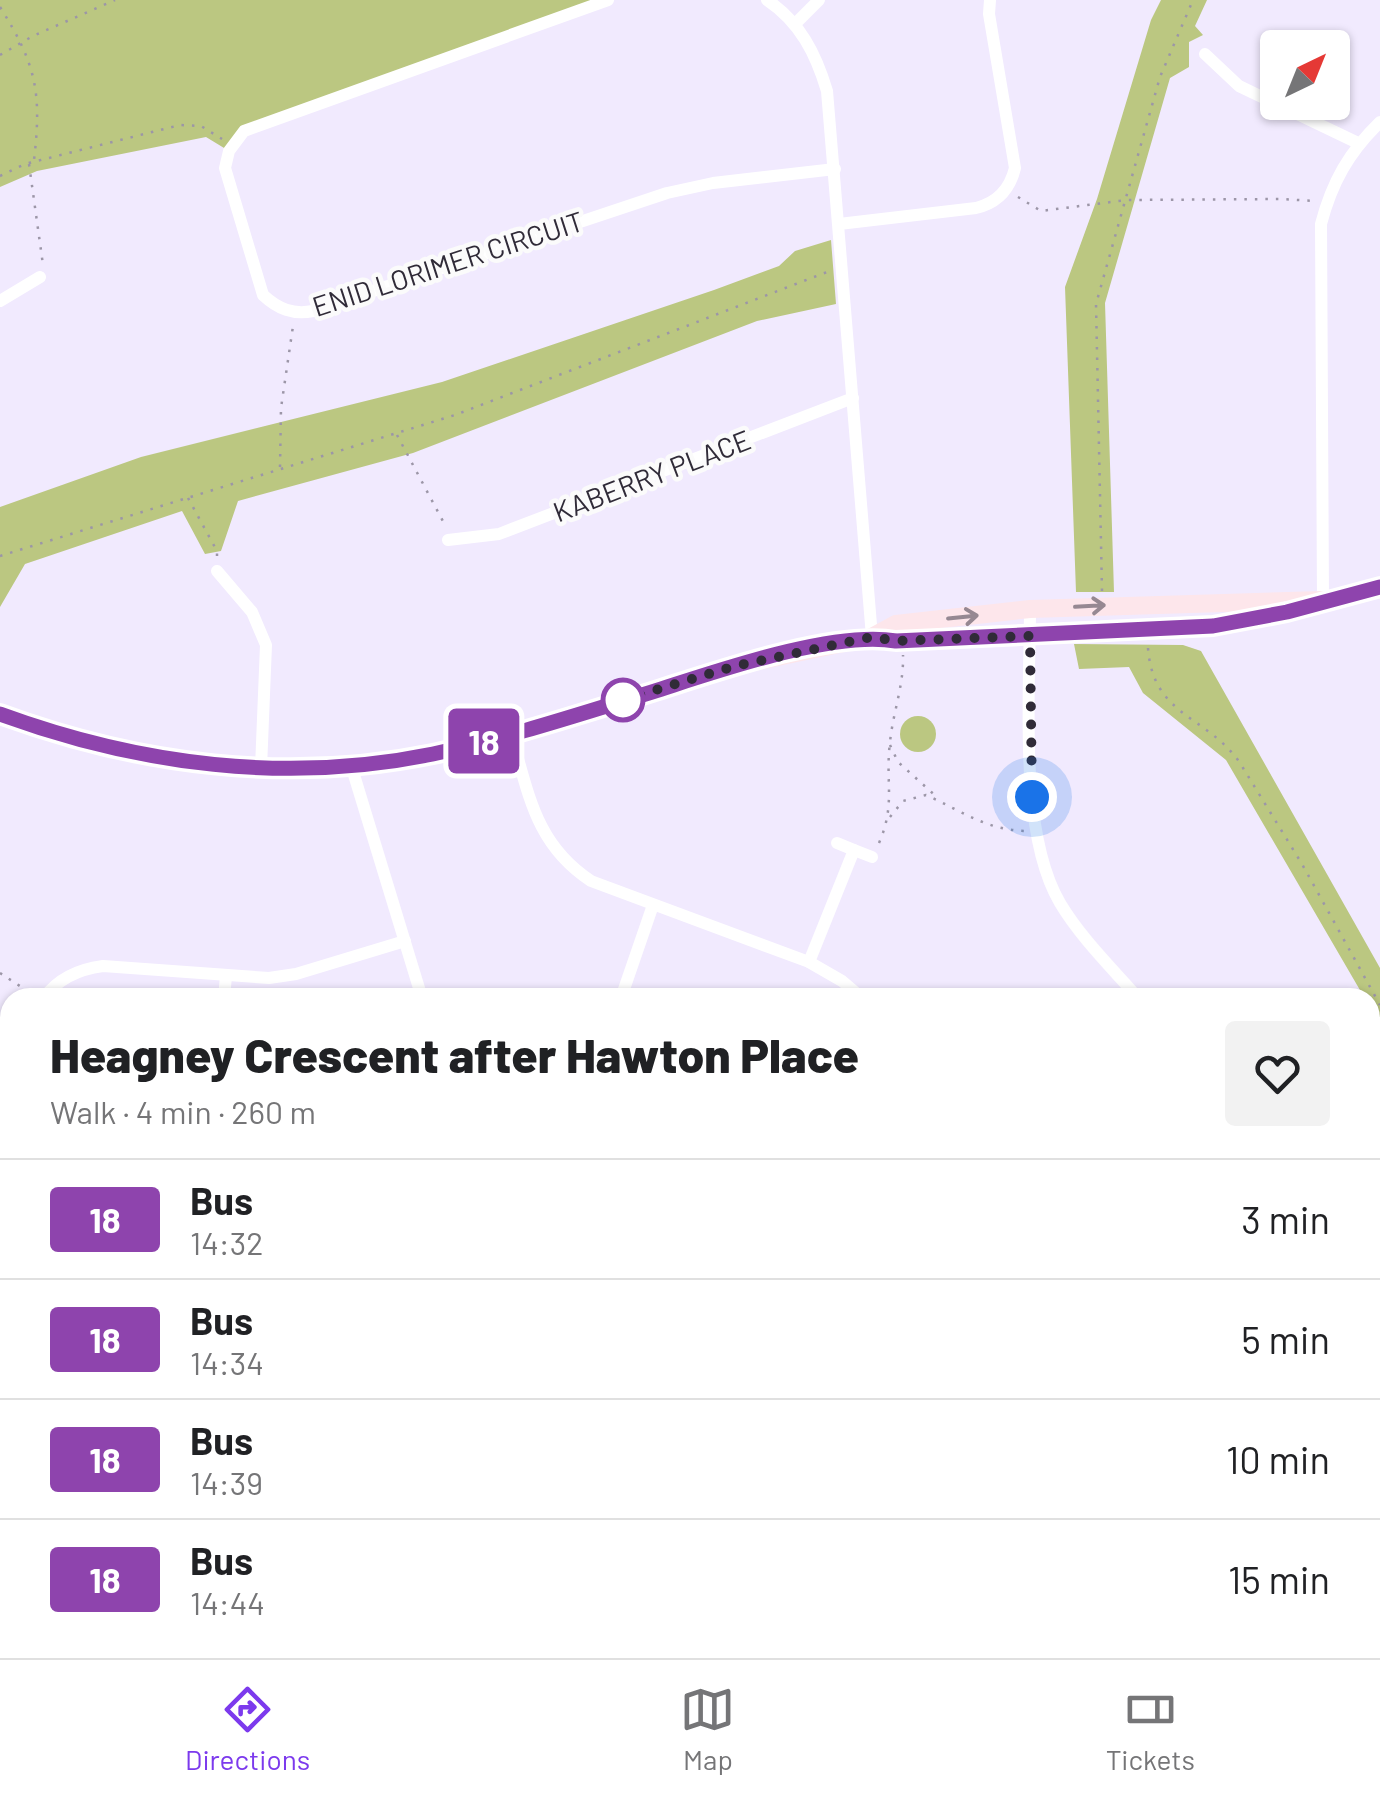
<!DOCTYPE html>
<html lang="en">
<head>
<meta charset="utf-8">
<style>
	:root { --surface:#fff; --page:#f2f2f2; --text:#202124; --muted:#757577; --line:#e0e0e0; --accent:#7c3aed }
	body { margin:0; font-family:Barlow,sans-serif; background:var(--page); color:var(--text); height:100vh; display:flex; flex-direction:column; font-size:38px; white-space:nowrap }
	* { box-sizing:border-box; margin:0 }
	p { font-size:32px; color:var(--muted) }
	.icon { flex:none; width:55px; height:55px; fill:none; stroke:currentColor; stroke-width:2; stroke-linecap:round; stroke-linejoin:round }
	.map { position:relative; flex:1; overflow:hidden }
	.drawer { position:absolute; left:0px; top:988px; width:1380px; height:672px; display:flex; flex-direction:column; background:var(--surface); border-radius:30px 30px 0 0; box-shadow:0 2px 8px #0004 }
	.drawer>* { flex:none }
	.badge { padding:0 20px; border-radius:8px; font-size:35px; line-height:65px }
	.needle { width:65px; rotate:43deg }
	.tools { position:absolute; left:1260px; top:30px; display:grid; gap:20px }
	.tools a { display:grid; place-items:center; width:90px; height:90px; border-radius:10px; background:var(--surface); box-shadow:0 2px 8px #0004; font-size:50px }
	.you { position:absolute; width:50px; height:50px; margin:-25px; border:8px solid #fff; border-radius:50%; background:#1a73e8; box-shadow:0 0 0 15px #1a73e833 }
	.map>.badge { position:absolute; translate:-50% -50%; box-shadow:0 0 0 5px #fff }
	.round { display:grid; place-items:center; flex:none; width:105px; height:105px; border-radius:10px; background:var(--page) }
	.summary { display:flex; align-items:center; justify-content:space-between; height:170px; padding:0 50px }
	h1 { font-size:48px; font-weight:800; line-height:75px }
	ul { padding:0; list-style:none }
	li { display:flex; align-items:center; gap:30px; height:120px; padding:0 50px; border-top:2px solid var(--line) }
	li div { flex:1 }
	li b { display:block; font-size:38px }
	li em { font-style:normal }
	li .badge { min-width:110px; font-weight:700; text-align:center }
	.dock { display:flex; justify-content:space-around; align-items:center; height:140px; border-top:2px solid var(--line); background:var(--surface); font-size:28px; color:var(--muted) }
	.dock a { display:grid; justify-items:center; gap:5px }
	.dock .selected { color:var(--accent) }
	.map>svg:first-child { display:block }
	.green { fill:#bbc781 }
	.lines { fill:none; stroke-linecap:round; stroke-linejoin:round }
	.path { stroke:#9c96a7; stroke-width:2.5; stroke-dasharray:2.5 8; stroke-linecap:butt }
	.street { stroke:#fff; stroke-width:12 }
	.secondary { stroke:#fde6eb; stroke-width:18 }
	.oneway { stroke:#968892 }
	.line-casing { stroke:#fff; stroke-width:22 }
	.line { stroke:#8e44ad; stroke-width:15 }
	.walk { stroke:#302b38; stroke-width:10; stroke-dasharray:0 18 }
	.stop-dot { fill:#fff; stroke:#8e44ad; stroke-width:5 }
	.labels { text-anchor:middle; stroke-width:9; stroke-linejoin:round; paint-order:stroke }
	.street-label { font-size:28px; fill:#302b38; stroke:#fbfbfb }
</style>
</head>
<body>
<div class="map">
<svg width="1380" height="1658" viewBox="0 0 1380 1658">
	<rect width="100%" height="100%" fill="#f1eafe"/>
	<g class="green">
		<path d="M0 0H608L255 125 229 151 206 137 37 171 0 187Z"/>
		<path d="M1161 0H1207L1195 26 1203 35 1189 42V67L1170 78 1105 303 1114 592H1076L1065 287 1097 199 1151 20Z"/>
		<path d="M831 240 836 304 757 321 413 453 238 501 221 551 205 554 182 511 25 564 0 607V507L141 457 442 382 714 290 779 266 795 251Z"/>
		<path d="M1074 644 1183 645 1201 651 1380 968V1028L1370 1009V998L1364 997 1226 760 1143 693 1129 667 1079 669Z"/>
		<circle cx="918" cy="734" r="18"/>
	</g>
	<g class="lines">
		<g class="path">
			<path d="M0 7C36 64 42 92 34 160"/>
			<path d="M0 55 33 36 115 0"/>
			<path d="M29 164 43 265"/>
			<path d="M0 176 25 164 180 125 201 126 222 139"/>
			<path d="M1018 197 1041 211 1127 200 1280 199 1315 201"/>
			<path d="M397 435 445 525"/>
			<path d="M280 467 281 408 293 326"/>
			<path d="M188 498 217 551V557"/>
			<path d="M0 556 455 415 827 272"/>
			<path d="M1102 591 1096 304 1160 77 1193 0"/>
			<path d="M1148 648C1153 717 1207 715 1240 763L1302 864 1380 1005"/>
			<path d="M890 745 898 762 938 798"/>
			<path d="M890 817 903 801 926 795C960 810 986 830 1025 831"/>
			<path d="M879 843C896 804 885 782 890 742 893 712 904 685 903 655"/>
			<path d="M0 973 32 994"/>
			<path d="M1370 1215H1380"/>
			<path d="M0 1296 10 1290"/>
			<path d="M0 1572 10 1571"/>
			<path d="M1370 1584H1380"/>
		</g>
		<g class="street">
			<path d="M608 0 244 131 229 151 225 168 263 295C278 309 293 315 313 311L667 193 713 183 835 169"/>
			<path d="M767 0C800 22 816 54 827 91L872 637"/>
			<path d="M795 24 819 0"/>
			<path d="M1205 54 1239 86 1358 143"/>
			<path d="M839 224 976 208C997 203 1010 189 1015 168L989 14 990 0"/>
			<path d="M0 301 40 277"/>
			<path d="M448 540 499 534 853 398"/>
			<path d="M217 571 252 612 266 645 261 768"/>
			<path d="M1323 600 1321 224C1332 182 1349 152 1380 122"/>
			<path d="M1030 609C1030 693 1018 832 1060 903 1081 938 1111 967 1138 998"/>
			<path d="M511 734C529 794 535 844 591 881L809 962 842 981 862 998"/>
			<path d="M351 765 422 998"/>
			<path d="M837 843 854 850"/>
			<path d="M809 962 854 850 872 857"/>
			<path d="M44 998C59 977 80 969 103 966L269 978 296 974 405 941"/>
			<path d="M224 998 226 976"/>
			<path d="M621 998 653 905"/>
		</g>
		<g class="secondary">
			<path d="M872 637 896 641 1213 627 1250 620 1380 587"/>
			<path d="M0 714 78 740 169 760 261 768 351 765 432 754 511 734 735 666 872 637 896 624 1030 609 1323 600"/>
		</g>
	</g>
	<defs><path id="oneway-shaft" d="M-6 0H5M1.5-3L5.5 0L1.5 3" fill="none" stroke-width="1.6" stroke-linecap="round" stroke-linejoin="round" transform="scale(2.5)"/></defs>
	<g class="oneway">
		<use href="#oneway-shaft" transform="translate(1090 606) rotate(-3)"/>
		<use href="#oneway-shaft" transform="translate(963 617) rotate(-6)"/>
	</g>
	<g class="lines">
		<g class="line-casing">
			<path id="line" d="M0 714C139 765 287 784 433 754 507 738 580 714 652 692 715 672 833 630 896 641L1213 626 1287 612 1380 587"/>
		</g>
		<use href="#line" class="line"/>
		<path class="walk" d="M623 700 735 666 872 637 896 641 1030 636 1032 797"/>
	</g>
	<circle class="stop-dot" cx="623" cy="700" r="20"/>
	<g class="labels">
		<g class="street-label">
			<text transform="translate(448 264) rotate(-18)" y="10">ENID LORIMER CIRCUIT</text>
			<text transform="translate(652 476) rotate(-21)" y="10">KABERRY PLACE</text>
		</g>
	</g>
</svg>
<div class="tools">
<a><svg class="needle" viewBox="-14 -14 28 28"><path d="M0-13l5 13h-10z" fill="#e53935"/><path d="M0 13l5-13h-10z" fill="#757577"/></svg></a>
</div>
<div class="you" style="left:1032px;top:797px"></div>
<b class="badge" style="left:484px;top:741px;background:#8e44ad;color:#fff">18</b>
<section class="drawer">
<div class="summary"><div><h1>Heagney Crescent after Hawton Place</h1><p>Walk · 4 min · 260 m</p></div><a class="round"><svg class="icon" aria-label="heart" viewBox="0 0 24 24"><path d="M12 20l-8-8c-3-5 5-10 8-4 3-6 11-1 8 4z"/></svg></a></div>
<ul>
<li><span class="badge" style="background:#8e44ad;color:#fff">18</span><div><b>Bus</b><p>14:32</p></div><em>3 min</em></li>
<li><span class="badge" style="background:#8e44ad;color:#fff">18</span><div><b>Bus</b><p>14:34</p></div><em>5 min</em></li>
<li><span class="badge" style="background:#8e44ad;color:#fff">18</span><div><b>Bus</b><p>14:39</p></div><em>10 min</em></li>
<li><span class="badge" style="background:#8e44ad;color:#fff">18</span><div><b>Bus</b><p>14:44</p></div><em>15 min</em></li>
</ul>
</section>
</div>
<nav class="dock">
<a class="selected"><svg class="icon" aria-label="directions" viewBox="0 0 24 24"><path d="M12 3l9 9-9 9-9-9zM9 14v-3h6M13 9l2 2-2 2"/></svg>Directions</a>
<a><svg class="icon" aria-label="map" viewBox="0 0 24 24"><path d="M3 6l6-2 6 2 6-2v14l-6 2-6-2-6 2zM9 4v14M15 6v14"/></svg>Map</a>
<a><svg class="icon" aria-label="tickets" viewBox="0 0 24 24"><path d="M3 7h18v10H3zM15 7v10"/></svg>Tickets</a>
</nav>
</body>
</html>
